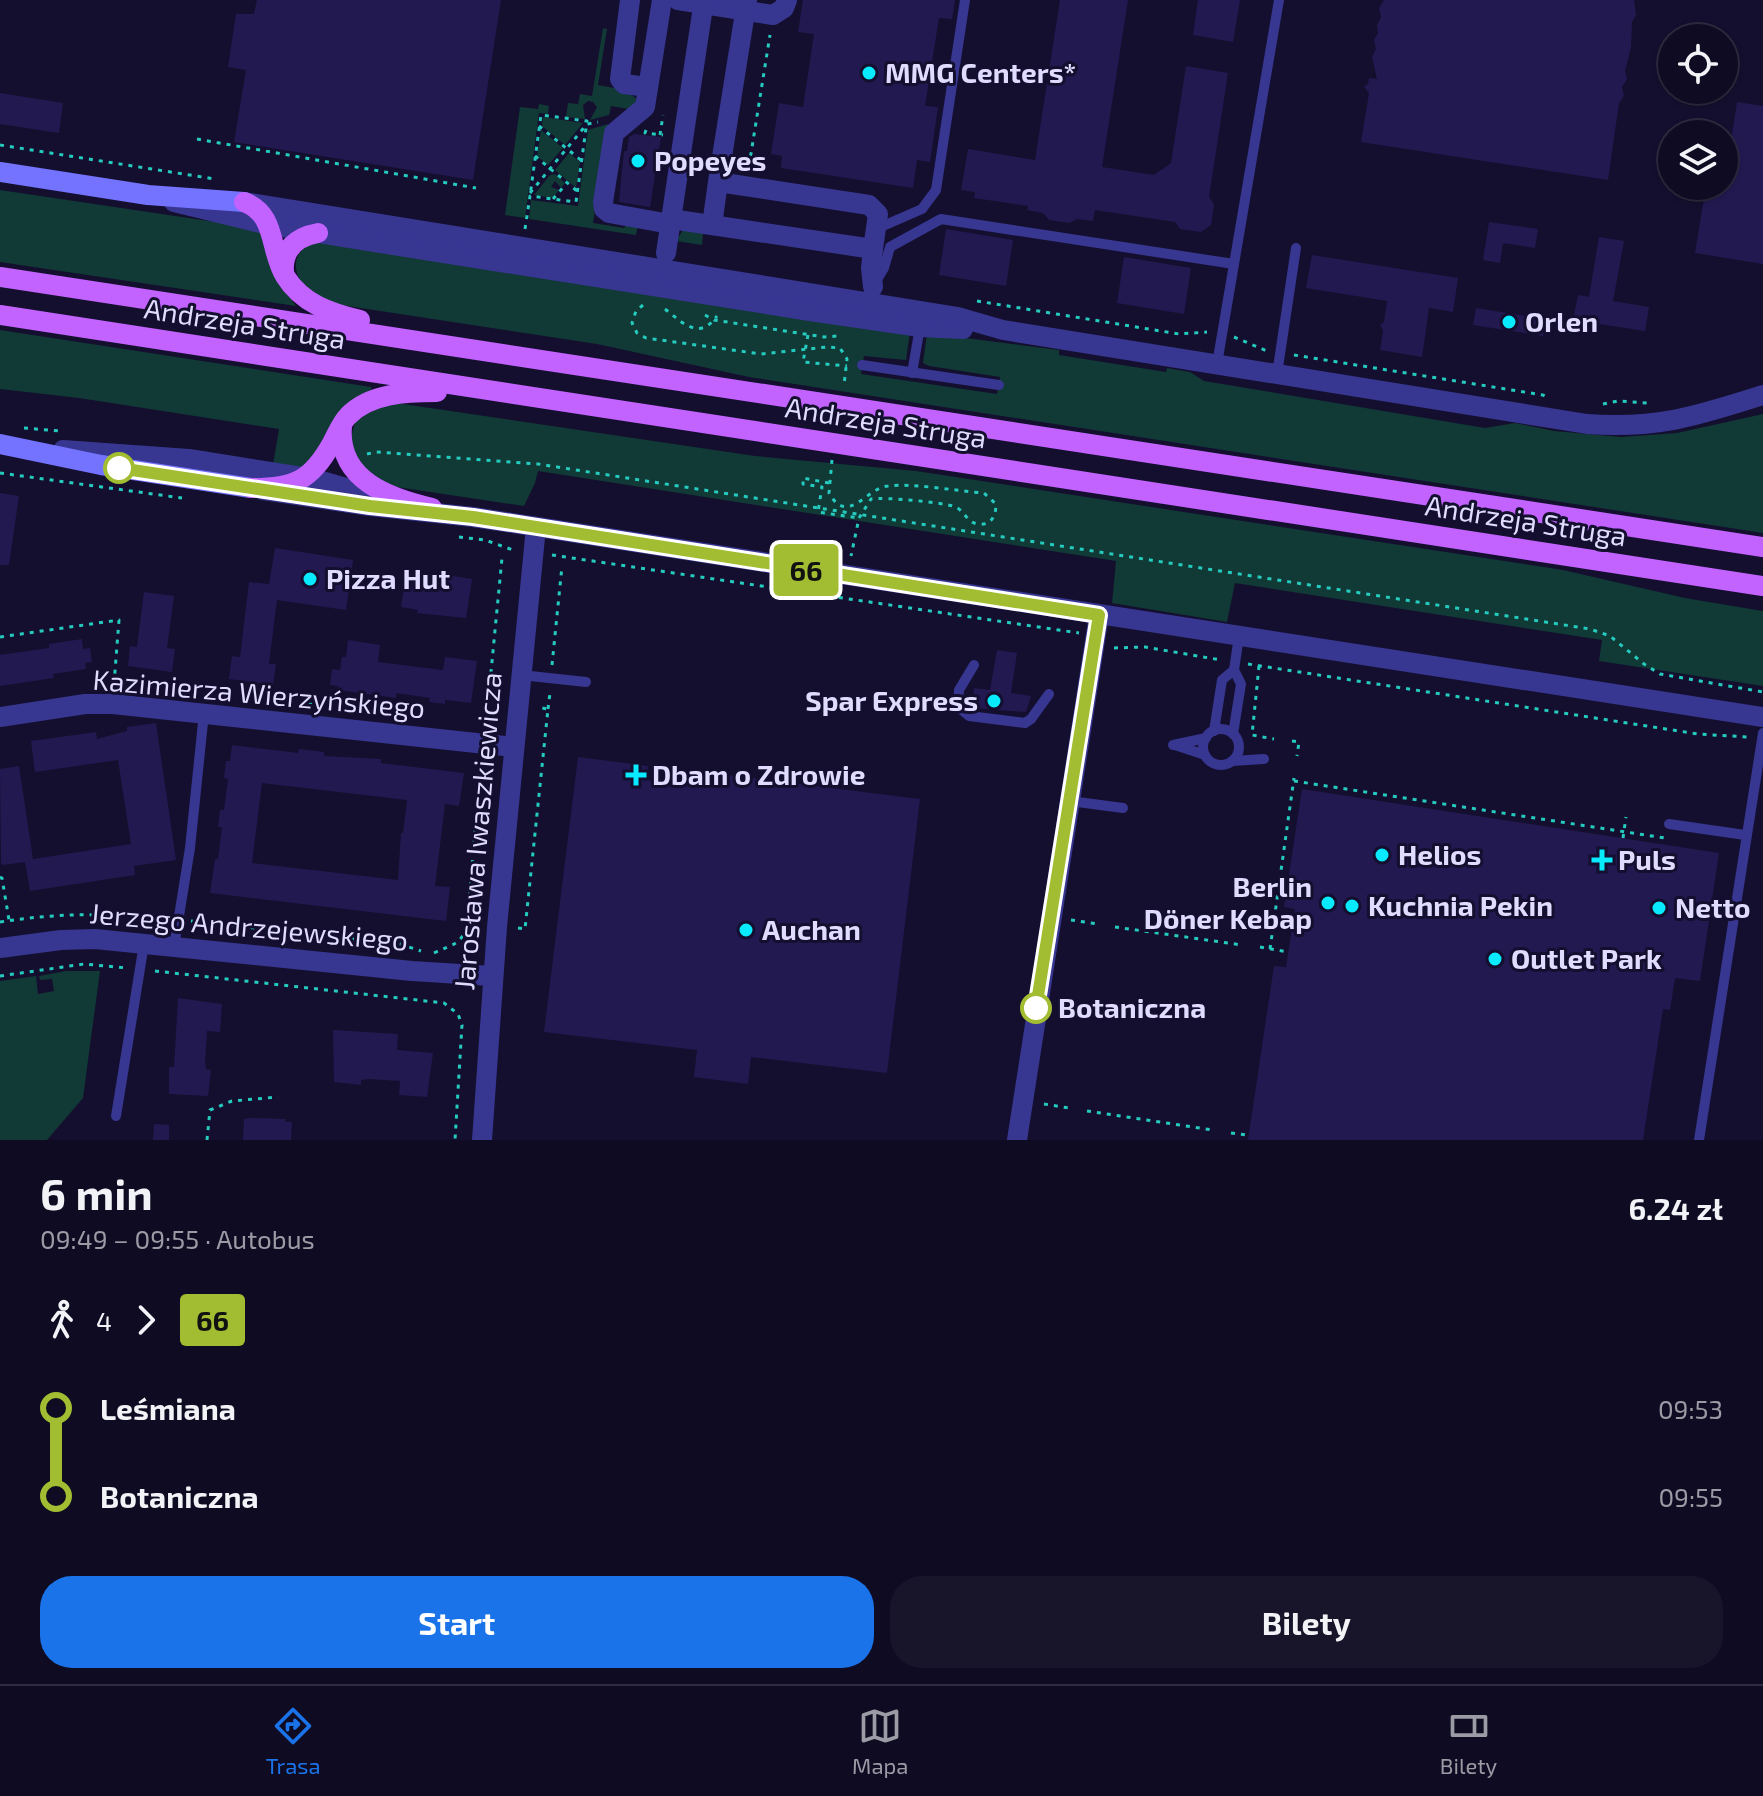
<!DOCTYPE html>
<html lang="pl">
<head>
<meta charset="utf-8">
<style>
	:root { --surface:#0f0b22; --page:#18142a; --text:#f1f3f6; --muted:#9b9ba5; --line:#2f2b40; --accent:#1a73e8 }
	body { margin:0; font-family:"Exo 2",sans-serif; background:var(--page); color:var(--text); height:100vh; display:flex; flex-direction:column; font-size:30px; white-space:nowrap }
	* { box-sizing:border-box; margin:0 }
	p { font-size:26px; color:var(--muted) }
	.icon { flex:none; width:44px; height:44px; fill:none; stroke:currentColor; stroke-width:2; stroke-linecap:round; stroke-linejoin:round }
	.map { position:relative; height:1140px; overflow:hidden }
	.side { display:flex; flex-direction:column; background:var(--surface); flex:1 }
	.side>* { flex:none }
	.badge { padding:0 16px; border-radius:6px; font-size:28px; line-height:52px }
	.controls { position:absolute; left:1658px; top:24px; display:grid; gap:16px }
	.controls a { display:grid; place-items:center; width:80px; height:80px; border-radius:50%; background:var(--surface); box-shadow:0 2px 6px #0004,0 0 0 2px var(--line); font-size:40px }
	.map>.badge { position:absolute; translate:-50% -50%; box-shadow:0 0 0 4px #fff }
	.legs { display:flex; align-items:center; gap:12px; height:88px; padding:0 40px; font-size:26px }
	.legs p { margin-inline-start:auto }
	.summary { display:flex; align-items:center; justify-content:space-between; height:136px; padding:0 40px }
	h1 { font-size:44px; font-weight:700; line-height:60px }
	.cta { display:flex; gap:16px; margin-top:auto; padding:16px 40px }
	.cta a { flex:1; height:92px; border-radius:32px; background:var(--accent); color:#fff; font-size:32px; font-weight:700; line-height:92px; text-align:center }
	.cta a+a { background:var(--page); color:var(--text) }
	ul { padding:0 40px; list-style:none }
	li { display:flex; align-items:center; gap:28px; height:88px; font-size:30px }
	li i { display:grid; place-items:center; width:12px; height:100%; margin:0 10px; background:currentColor }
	li i::after { content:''; width:20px; height:20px; margin:-10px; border:6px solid; border-radius:50%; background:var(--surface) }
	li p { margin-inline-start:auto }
	li:first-child i { background:linear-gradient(#0000 50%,currentColor 0) }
	li:last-child i { background:linear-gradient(currentColor 50%,#0000 0) }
	.tab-bar { display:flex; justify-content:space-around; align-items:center; height:112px; border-top:2px solid var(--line); background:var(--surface); font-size:22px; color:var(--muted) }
	.tab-bar a { display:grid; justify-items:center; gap:4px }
	.tab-bar .current { color:var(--accent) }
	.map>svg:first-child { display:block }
	.green { fill:#113936 }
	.building { fill:#231951; fill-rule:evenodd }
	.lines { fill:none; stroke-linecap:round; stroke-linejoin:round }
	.path { stroke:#24cbbe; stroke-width:3; stroke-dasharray:4 6; stroke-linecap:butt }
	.lane { stroke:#373691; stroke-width:10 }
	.street { stroke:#373691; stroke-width:20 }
	.secondary { stroke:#7473ff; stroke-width:20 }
	.primary { stroke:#c263ff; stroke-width:20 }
	.line-1-casing { stroke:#fff; stroke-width:18 }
	.line-1 { stroke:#a2bd31; stroke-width:12 }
	.poi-dot { fill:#08ebff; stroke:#140f2e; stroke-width:3 }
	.stop-1-dot { fill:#fff; stroke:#a2bd31; stroke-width:4 }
	.labels { text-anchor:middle; stroke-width:6; stroke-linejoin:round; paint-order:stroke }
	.poi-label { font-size:28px; font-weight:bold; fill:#dfdcff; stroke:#140f2e; text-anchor:start }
	.street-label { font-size:28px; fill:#dfdcff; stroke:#140f2e }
	.stop-label { font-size:28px; font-weight:bold; fill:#dfdcff; stroke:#140f2e; text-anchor:start }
</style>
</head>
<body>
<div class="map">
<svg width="1763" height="1140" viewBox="0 0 1763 1140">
	<rect width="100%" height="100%" fill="#140f2e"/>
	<g class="green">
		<path d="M603 28 607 29 598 85 625 90 638 100 629 109 611 106 609 115 590 120 597 107 593 102 588 101 583 105 585 119 566 117 568 103 578 104 580 94 592 96Z"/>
		<path d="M539 104 549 106 548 114 539 113 525 218 505 215 520 107 538 109Z"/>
		<path d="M543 117 583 123 565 145 542 126Z"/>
		<path d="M608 124 593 223 624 228 628 222 638 224 636 235 529 219 531 200 578 206 588 130Z"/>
		<path d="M541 130 563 148 548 165 537 156Z"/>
		<path d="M569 153 580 162 576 188 555 170Z"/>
		<path d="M555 174 565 183 561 188 555 181 551 187 559 190 553 198 534 195 550 175Z"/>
		<path d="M0 190 262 229 276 280 296 306 0 262Z"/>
		<path d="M683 230 703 233 702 245 676 241Z"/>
		<path d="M335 241 910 332 906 360 864 356 861 374 997 394 1000 377 929 366 923 363 927 333 1059 350V355L1166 372 1167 368 1190 372 1204 381 1485 428 1515 423 1554 431 1621 437 1677 433 1763 414V533L749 377 597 344 341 305C332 301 319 299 311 293 296 281 287 257 309 245 317 242 326 242 335 241Z"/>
		<path d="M0 330 371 387 372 391 335 417 317 450 302 469 273 465 279 429 79 398 0 389Z"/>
		<path d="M396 403 755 456 916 471 1563 570 1685 598 1763 611V686L1599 661 1602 640 1235 583 1227 622 1112 603 1116 561 538 471 535 483 524 506 390 486 362 466 353 451 351 437 355 423 369 411Z"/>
		<path d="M66 971H100L83 1098 47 1140H0V981L36 976 38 994 54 991 52 979 40 980 39 976Z"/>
	</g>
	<g class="building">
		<path d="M257 0H501L473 180 234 142 246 70 228 67 236 14H254Z"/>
		<path d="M803 0H955L952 19 939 18 925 106 938 107 930 162 917 160 913 188 781 168 782 156 771 154 779 103 803 107 814 34 798 32Z"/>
		<path d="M1060 0H1128L1102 167 1154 175 1171 163 1186 66 1228 73 1209 197 1214 204 1211 225 1201 232 1180 229 1175 222 1095 210 1093 221 1077 219 1070 223 1049 220 1043 213 1027 210 1028 206 974 198 975 192 961 190 968 149 1035 160Z"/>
		<path d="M1198 0H1240L1233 42 1193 35Z"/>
		<path d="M1384 0H1634L1636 15 1632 22 1631 47 1625 71 1627 79 1622 87 1624 96 1619 103 1608 180 1361 142 1369 93 1364 87 1368 84 1369 78 1377 79 1372 57 1376 49 1374 40 1378 33 1377 25 1381 17 1379 8Z"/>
		<path d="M0 93 63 103 59 133 0 124Z"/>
		<path d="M1737 102 1763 106V264L1695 253 1706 186H1724V146L1730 147Z"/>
		<path d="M634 134 661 137 650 207 619 202 624 151H627L629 137Z"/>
		<path d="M1489 222 1538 229 1535 248 1503 243 1500 263 1483 260Z"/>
		<path d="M946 229 1013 240 1006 286 939 275Z"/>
		<path d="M1599 237 1624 241 1613 301 1649 307 1645 331 1573 320 1578 295 1589 297Z"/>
		<path d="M1312 255 1458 278 1453 312 1429 308 1422 357 1380 350 1383 330 1380 325 1384 322 1387 301 1306 288Z"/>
		<path d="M1124 257 1191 268 1184 314 1117 303Z"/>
		<path d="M1476 308 1545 319 1543 336 1473 325Z"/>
		<path d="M0 493 19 496 9 565H0Z"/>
		<path d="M275 548 353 560 346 610 277 600 269 664H276L273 685 229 679 232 656 240 657 249 582 269 584Z"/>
		<path d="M406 574 439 579 440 574 472 579 466 618 417 613 418 610 401 607Z"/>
		<path d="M144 592 174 596 167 648 175 649 172 672 128 666 130 646 137 647Z"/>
		<path d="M82 639 83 649 90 648 92 662 85 663 86 669 53 674 54 678 0 686V655L49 648V644Z"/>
		<path d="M348 640 380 645 378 662 443 670 445 657 477 661 471 703 445 700V704L429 702 430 698 396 693V698L337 690 338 686 330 685 332 669 340 670 342 657H346Z"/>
		<path d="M997 650 1017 653 1011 693 1031 696 1026 712 973 708 974 688 990 690Z"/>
		<path d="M156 723 176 860 134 866 135 875 30 891 25 862 3 865 1 863 0 769 19 766 33 859 131 844 118 760 35 772 31 741 96 732 97 739 127 731V727Z"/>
		<path d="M232 745 298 753 299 749 324 752V756L381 759V763L464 773 459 806 445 804 435 886 450 887 446 921 210 893 215 859H218L222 827H218L220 810H224L228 779 224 778 226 761H230ZM262 783 407 800 403 833H401L398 880 252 863Z"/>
		<path d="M578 757 648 766 647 780 678 784 680 769 920 799 887 1073 751 1057 748 1084 694 1077 697 1050 544 1032Z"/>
		<path d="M1302 789 1719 853 1700 981 1675 978 1670 1010 1663 1009 1643 1140H1248L1274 966 1286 967 1295 909 1284 907Z"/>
		<path d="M178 998 222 1004 220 1032 207 1031 205 1062 206 1069 211 1070 208 1096 169 1094V1067H174Z"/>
		<path d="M333 1030 398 1034 397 1050 433 1053 427 1097 399 1095 400 1081 369 1079 361 1080V1085L334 1082Z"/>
		<path d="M250 1118 286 1119 285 1122H292L291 1140H243L244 1119Z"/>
		<path d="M154 1124 169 1125V1140H153Z"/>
	</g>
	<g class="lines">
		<g class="path">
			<path d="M539 126 582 161"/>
			<path d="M646 130 645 133 663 135"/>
			<path d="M660 135 663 115"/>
			<path d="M197 139 476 188"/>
			<path d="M0 145 215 179"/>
			<path d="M535 156 577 191"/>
			<path d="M749 166 770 35"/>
			<path d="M530 193 587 124 598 122"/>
			<path d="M553 199 566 184"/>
			<path d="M525 229 530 196 576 202 587 121 541 115 530 196"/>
			<path d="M977 301 1179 334 1207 332"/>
			<path d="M643 305 636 311 632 323 637 333 646 338 761 354 827 347 840 348 847 359 844 385"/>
			<path d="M665 309C683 323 699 341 717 316"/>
			<path d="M705 315 714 320 824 337 838 336"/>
			<path d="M808 335 803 362 847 366"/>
			<path d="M1234 337 1267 351"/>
			<path d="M1294 355 1543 395 1547 397"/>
			<path d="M1603 404 1618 401 1647 403"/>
			<path d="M24 428 60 431"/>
			<path d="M367 454 376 452 538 464 1590 629 1610 636 1644 664 1660 674 1763 692"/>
			<path d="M832 460 829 493C848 527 867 487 888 486 915 483 956 491 984 493L996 504C996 515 992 526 978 524 967 523 964 509 953 506 938 502 886 497 871 499L859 518 851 556"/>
			<path d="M0 473 182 498"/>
			<path d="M829 483 803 478V484L822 487 818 512 859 518"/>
			<path d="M459 537 485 540 513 550"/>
			<path d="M552 555 1079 633"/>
			<path d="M0 637 119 620 114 684"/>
			<path d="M1114 648 1145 647 1221 660"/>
			<path d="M1248 664 1698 734 1747 737"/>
			<path d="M552 665 562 566"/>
			<path d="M1259 666 1252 735 1274 739"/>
			<path d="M488 703 502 558"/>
			<path d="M308 704 391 713"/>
			<path d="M548 709 550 693"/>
			<path d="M485 725 488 703 501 704"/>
			<path d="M1292 741 1299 742 1297 756"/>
			<path d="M1294 781 1665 838"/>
			<path d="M1623 838 1626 817"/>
			<path d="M0 877 2 878 9 920"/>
			<path d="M1071 920 1098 924"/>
			<path d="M191 921 400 944 421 951"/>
			<path d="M0 922C57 913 106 913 163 918"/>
			<path d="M467 924 481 763"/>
			<path d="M1115 927 1242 945"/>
			<path d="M518 928 525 929 548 709 537 707"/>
			<path d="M1260 947 1288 952"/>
			<path d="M1270 949 1294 778"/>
			<path d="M434 953C450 945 463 945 467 924L479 925"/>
			<path d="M155 971 444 1003 458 1014 462 1025 455 1140"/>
			<path d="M0 976 84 964 127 968"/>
			<path d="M1044 1104 1069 1108"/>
			<path d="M1087 1111 1213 1130"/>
			<path d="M1231 1133 1248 1135"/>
			<path d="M207 1140 210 1110 232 1101 278 1097"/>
		</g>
		<g class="lane">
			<path d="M876 229 922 209 936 190 965 0"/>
			<path d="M875 283 884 268 890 247 941 219 1234 264"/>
			<path d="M1217 364 1279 0"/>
			<path d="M862 365 999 385"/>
			<path d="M912 373 920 327"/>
			<path d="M1277 374 1296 248"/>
			<path d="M974 665 959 690 958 707 969 716 1025 723 1031 719 1049 694"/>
			<path d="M521 675 586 682"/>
			<circle cx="1221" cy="747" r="18"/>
			<path d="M1214 731 1222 680 1234 670"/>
			<path d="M1233 734 1241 684 1234 670 1239 636"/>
			<path d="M1173 745 1206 738"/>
			<path d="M1175 745 1205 755"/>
			<path d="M1232 761 1264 759"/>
			<path d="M1070 801 1123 808"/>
			<path d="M1669 824 1745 835"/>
			<path d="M174 947 190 848 204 713"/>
			<path d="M116 1116 144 944"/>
			<path d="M1699 1140 1763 733"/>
		</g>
		<g class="street">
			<path d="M630 0 620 79 624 84 648 87"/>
			<path d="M662 0 645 107 614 133 603 202 604 209 609 213 670 224"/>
			<path d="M678 0 773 15 784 8 787 0"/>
			<path d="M747 0 718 182 869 205 878 214 873 249"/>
			<path d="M174 202 269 225 336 236 810 311 920 327 963 329"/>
			<path d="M244 202 958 317 1003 330 1587 424C1658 429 1697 416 1763 395"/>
			<path d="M671 219 873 249 871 268 873 287"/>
			<path d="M712 225 718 182"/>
			<path d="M666 253 704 0"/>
			<path d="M63 450 189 459 315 479 375 496"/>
			<path d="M263 490 370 506 473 517 1763 717"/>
			<path d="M0 717 85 704H113L514 747"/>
			<path d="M0 948 61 940 95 939 412 971 492 976"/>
			<path d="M482 1140 497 927 536 527"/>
			<path d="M1017 1140 1099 615"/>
		</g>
		<g class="secondary">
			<path d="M0 172 148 195 244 202"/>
			<path d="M0 444 101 465 251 488"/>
		</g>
		<g class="primary">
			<path d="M244 202C277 214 269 250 285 276 302 304 331 313 360 320"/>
			<path d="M284 272C282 249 296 237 318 233"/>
			<path d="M0 277 1763 547"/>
			<path d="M0 315 1763 586"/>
			<path d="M342 426C337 480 389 498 432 508"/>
			<path d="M251 488C294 488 311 481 332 443 337 434 341 423 348 416 370 393 407 392 437 392"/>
		</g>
	</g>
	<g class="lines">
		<g class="line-1-casing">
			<path id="line-1" d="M119 468 370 506 473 517 1099 615 1036 1008"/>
		</g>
		<use href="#line-1" class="line-1"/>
	</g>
	<g class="poi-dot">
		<circle cx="869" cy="73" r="8"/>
		<circle cx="638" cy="161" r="8"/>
		<circle cx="1509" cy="322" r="8"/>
		<circle cx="310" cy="579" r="8"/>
		<circle cx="994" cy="701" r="8"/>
		<path d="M632 763h8v8h8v8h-8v8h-8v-8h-8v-8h8z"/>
		<circle cx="1382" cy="855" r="8"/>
		<path d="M1598 848h8v8h8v8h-8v8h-8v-8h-8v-8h8z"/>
		<circle cx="1328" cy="903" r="8"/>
		<circle cx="1352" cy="906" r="8"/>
		<circle cx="1659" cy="908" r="8"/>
		<circle cx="746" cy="930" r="8"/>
		<circle cx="1495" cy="959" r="8"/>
	</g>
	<g class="stop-1-dot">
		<circle cx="119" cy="468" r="14"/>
		<circle cx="1036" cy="1008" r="14"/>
	</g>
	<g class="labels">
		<g class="poi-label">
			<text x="885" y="83">MMG Centers*</text>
			<text x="654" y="171">Popeyes</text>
			<text x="1525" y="332">Orlen</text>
			<text x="326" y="589">Pizza Hut</text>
			<text x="978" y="711" text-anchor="end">Spar Express</text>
			<text x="652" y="785">Dbam o Zdrowie</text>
			<text x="1398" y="865">Helios</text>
			<text x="1618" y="870">Puls</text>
			<text x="1312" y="897" text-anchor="end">Berlin<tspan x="1312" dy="32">Döner Kebap</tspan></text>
			<text x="1368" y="916">Kuchnia Pekin</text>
			<text x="1675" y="918">Netto</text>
			<text x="762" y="940">Auchan</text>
			<text x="1511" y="969">Outlet Park</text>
		</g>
		<g class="street-label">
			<text transform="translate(245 324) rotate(9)" y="10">Andrzeja Struga</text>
			<text transform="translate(886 423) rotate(9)" y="10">Andrzeja Struga</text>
			<text transform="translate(1526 521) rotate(9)" y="10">Andrzeja Struga</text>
			<text transform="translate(259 694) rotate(5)" y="10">Kazimierza Wierzyńskiego</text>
			<text transform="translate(478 831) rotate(-85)" y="10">Jarosława Iwaszkiewicza</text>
			<text transform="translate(249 927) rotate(5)" y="10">Jerzego Andrzejewskiego</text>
		</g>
		<g class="stop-label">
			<text x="1058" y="1018">Botaniczna</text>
		</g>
	</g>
</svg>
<div class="controls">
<a><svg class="icon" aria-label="locate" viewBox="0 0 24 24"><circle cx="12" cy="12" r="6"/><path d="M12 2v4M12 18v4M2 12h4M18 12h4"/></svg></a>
<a><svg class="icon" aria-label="layers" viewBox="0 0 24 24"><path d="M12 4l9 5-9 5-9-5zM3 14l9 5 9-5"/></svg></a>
</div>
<b class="badge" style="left:806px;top:570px;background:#a2bd31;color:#111">66</b>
</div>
<section class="side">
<div class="summary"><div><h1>6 min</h1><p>09:49 – 09:55 · Autobus</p></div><b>6.24 zł</b></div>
<div class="legs"><svg class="icon" aria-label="walk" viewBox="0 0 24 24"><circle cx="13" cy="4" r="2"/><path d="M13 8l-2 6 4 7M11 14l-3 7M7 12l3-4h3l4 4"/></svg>4<svg class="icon" aria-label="forward" viewBox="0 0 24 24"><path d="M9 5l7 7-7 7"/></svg><b class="badge" style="background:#a2bd31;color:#111">66</b></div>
<ul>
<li><i style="color:#a2bd31"></i><b>Leśmiana</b><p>09:53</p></li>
<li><i style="color:#a2bd31"></i><b>Botaniczna</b><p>09:55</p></li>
</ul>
<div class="cta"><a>Start</a><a>Bilety</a></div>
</section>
<nav class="tab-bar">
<a class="current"><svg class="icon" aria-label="directions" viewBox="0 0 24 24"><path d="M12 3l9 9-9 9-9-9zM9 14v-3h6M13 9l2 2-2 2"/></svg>Trasa</a>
<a><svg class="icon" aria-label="map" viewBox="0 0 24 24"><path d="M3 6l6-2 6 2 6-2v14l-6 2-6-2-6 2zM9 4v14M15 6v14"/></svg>Mapa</a>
<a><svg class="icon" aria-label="tickets" viewBox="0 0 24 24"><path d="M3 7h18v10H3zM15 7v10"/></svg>Bilety</a>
</nav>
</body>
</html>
